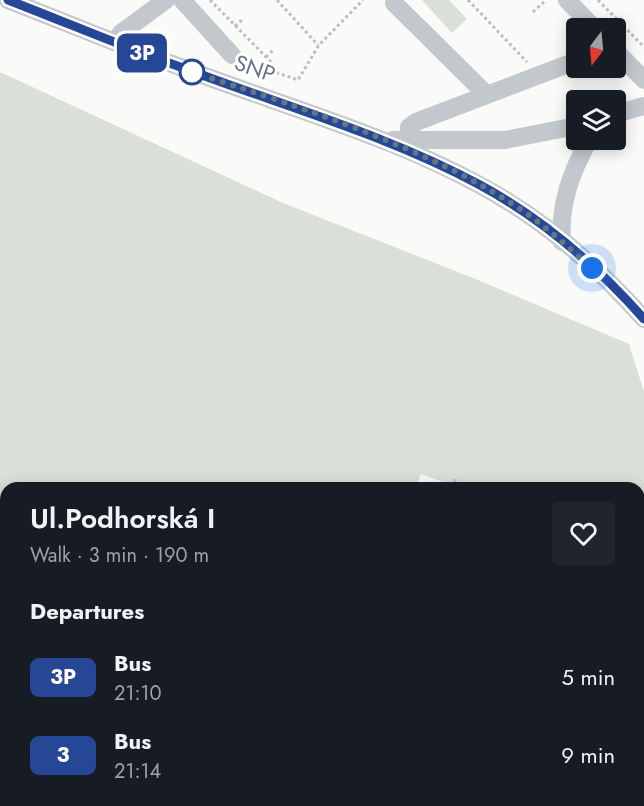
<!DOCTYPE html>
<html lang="en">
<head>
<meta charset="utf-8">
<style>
	:root { --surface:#171b24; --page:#20242c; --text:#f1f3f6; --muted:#9ea1a6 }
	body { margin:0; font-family:Jost,sans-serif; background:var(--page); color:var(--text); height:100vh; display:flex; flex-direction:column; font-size:22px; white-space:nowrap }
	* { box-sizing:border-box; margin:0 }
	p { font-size:20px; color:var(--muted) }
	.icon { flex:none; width:33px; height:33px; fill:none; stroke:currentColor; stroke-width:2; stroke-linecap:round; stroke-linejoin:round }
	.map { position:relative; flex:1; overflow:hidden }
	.sheet { position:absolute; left:0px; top:482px; width:645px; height:326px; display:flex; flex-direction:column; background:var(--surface); border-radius:18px 18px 0 0; box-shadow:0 3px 15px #0003 }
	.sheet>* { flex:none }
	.badge { padding:0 12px; border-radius:9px; font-size:21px; line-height:39px }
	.needle { width:39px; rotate:196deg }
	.fabs { position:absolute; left:566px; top:18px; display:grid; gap:12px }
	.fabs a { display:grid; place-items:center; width:60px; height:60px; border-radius:6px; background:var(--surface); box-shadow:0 3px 15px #0003; font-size:30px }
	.you { position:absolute; width:30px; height:30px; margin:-15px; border:4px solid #fff; border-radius:50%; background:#1a73e8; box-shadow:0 0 0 9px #1a73e833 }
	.map>.badge { position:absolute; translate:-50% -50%; box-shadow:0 0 0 3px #fff }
	h2 { padding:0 30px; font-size:22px; line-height:54px }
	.round { display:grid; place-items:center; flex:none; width:63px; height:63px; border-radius:6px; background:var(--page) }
	.headline { display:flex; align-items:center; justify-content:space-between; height:102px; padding:0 30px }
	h1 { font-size:28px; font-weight:600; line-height:45px }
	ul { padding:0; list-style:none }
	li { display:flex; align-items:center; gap:18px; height:78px; padding:0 30px }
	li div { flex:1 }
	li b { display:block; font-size:22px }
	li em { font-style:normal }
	li .badge { min-width:66px; font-weight:700; text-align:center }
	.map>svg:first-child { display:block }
	.green { fill:#dadfd7 }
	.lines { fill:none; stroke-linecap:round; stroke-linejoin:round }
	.path { stroke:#bbbfc2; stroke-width:3; stroke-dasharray:3 3; stroke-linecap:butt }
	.lane { stroke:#c3c8cc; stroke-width:9 }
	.street { stroke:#c3c8cc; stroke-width:18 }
	.line-casing { stroke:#fff; stroke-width:14 }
	.line { stroke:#264796; stroke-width:9 }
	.walk { stroke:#657683; stroke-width:6; stroke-dasharray:0 10.8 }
	.stop-dot { fill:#fff; stroke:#264796; stroke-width:3 }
	.labels { text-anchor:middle; stroke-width:6; stroke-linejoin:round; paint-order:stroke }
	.street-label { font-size:22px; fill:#657683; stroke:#fff }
</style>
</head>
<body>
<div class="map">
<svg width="644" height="806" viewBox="0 0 644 806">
	<rect width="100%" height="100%" fill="#fafaf8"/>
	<g class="green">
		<path d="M422 0H449L467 19 452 33Z"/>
		<path d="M0 72 283 203 473 278 629 344 644 392V554L639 563V488L442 487 443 482 421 474 416 488H6V801H95L84 806H0Z"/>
	</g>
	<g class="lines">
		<g class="path">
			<path d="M210 0 274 65 272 71 298 80 319 45 363 0"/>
			<path d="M277 0 318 45"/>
			<path d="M468 0 527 62"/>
			<path d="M598 0 644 47"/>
			<path d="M533 12 546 0"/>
			<path d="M235 26 244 18"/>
			<path d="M266 57 274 49"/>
			<path d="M454 488 455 479"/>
			<path d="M0 597H6"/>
			<path d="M585 801 605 806"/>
		</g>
		<g class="lane">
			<path d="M74 801 76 806"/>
			<path d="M0 806 19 801"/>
		</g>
		<g class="street">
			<path d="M8 0C70 24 131 50 194 72 298 111 408 141 504 199 555 230 604 274 644 319"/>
			<path d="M182 0 232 55"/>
			<path d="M567 0 594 28"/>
			<path d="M394 3 487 95"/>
			<path d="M115 42 121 33 166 0"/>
			<path d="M615 50 644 80"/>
			<path d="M615 114 644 106"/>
			<path d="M392 140H505L576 126"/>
			<path d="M409 141V127L416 122 576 61"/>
			<path d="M562 242C559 205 571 172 589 140"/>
			<path d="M287 806 294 801"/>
			<path d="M449 806 456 801"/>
		</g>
	</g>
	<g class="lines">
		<g class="line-casing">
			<path id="line" d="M8 0C70 24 131 50 194 72 290 108 389 136 480 185 541 218 598 267 644 319"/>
		</g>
		<use href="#line" class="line"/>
		<path class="walk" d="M192 72C299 107 434 149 526 213 550 230 571 250 592 268"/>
	</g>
	<circle class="stop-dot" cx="192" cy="72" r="12"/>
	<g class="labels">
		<g class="street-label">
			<text transform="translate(255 68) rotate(19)" y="8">SNP</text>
		</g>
	</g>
</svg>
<div class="fabs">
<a><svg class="needle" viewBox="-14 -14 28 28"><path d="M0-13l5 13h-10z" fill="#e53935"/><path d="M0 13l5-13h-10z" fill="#9ea1a6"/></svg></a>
<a><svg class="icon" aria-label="layers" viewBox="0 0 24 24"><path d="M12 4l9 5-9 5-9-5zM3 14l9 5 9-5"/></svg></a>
</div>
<div class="you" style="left:592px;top:268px"></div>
<b class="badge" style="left:142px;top:53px;background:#264796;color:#fff">3P</b>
<section class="sheet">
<div class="headline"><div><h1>Ul.Podhorská I</h1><p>Walk · 3 min · 190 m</p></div><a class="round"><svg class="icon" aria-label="heart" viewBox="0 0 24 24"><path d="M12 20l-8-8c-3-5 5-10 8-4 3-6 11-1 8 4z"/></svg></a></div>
<h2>Departures</h2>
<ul>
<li><span class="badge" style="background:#264796;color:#fff">3P</span><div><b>Bus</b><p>21:10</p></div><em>5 min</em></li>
<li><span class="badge" style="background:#264796;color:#fff">3</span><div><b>Bus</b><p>21:14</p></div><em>9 min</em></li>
</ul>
</section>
</div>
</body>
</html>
